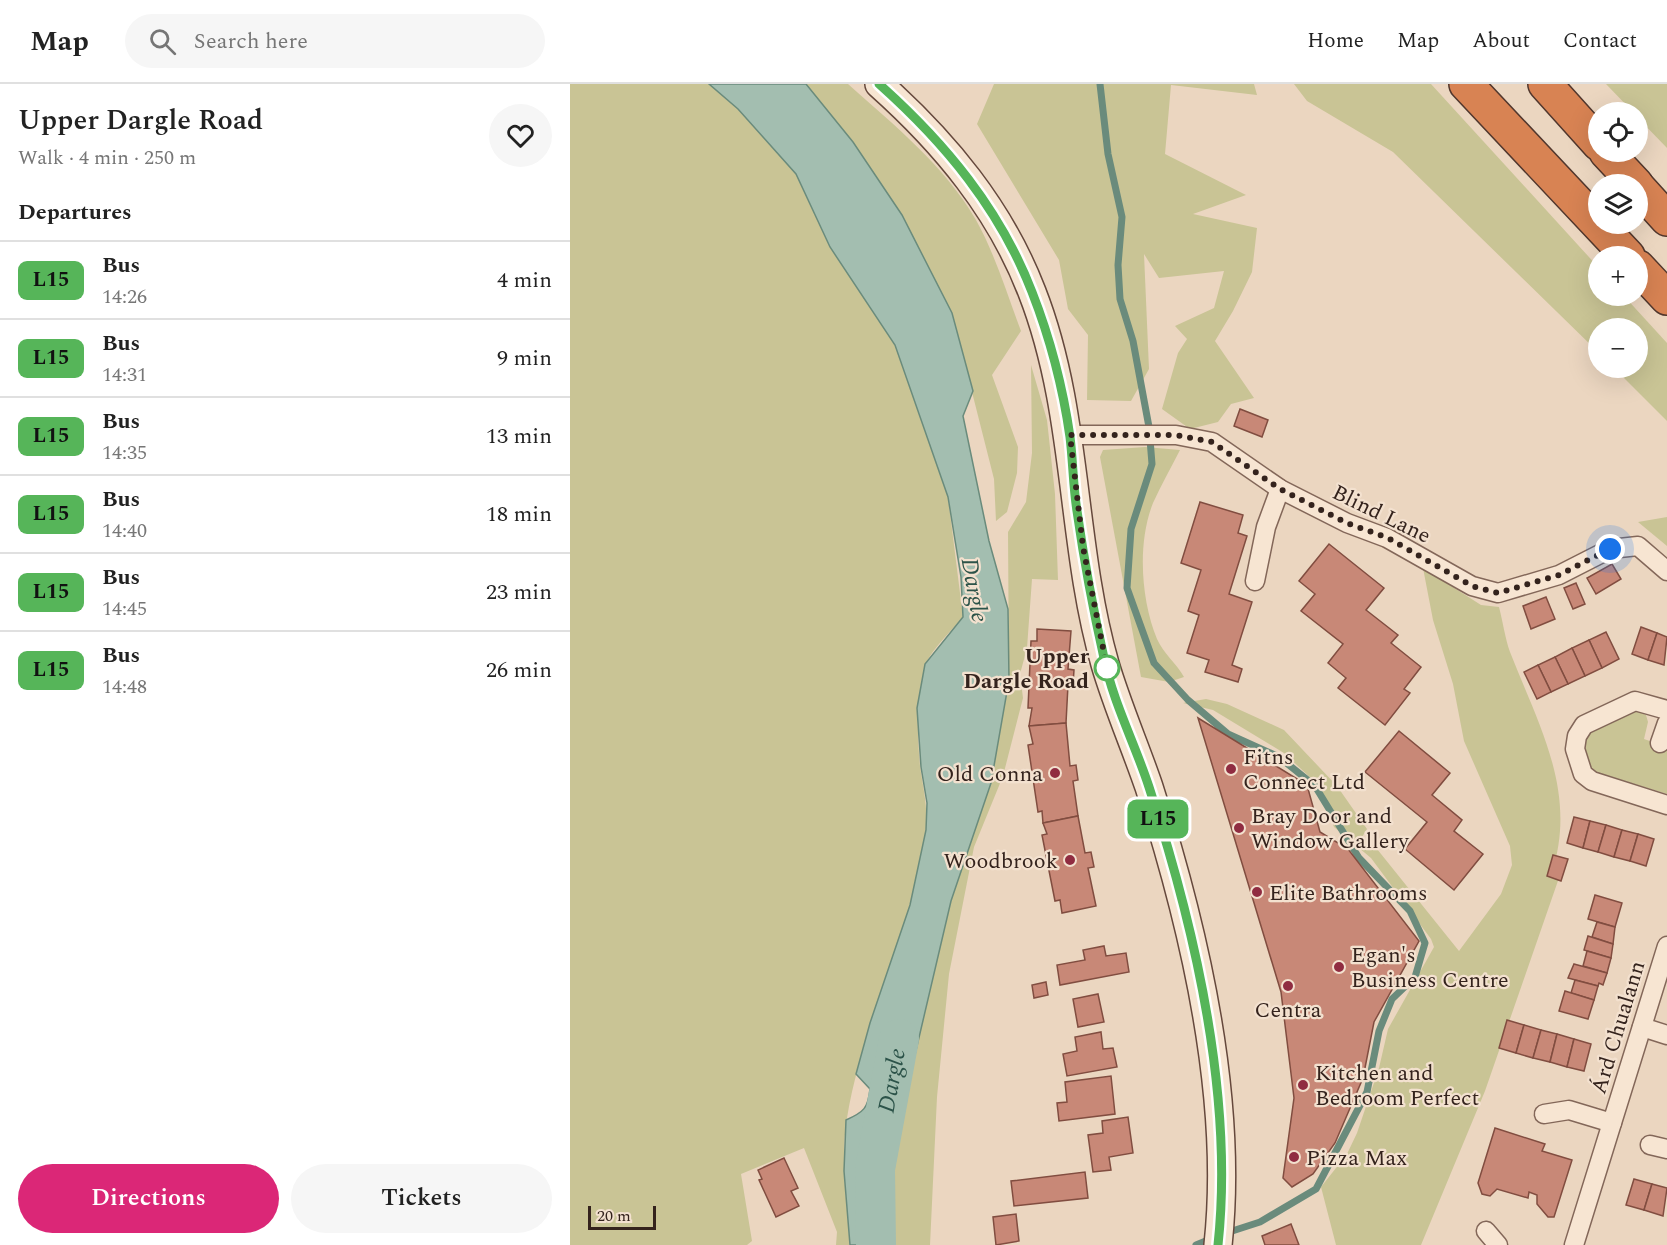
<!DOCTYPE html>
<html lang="en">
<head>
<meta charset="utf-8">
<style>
	:root { --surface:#fff; --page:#f6f6f6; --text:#222; --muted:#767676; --line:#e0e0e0; --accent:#db2777 }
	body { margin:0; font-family:Spectral,serif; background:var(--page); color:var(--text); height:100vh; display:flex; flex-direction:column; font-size:22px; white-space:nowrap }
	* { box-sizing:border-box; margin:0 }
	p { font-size:20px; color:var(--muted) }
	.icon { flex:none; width:33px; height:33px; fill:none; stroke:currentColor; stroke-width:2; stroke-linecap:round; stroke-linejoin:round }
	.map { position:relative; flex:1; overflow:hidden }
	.side { display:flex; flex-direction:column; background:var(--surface); width:570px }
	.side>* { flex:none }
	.badge { padding:0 12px; border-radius:9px; font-size:21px; line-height:39px }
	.buttons { position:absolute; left:1018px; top:18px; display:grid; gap:12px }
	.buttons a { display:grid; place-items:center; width:60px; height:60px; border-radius:50%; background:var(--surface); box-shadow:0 6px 24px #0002; font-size:30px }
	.scale { position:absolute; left:18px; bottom:15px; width:68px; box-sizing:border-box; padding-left:6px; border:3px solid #34231d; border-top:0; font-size:16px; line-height:21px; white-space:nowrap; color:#34231d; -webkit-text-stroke:4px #f3e1cf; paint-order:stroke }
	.you { position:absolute; width:30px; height:30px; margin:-15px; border:4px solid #fff; border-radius:50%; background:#1a73e8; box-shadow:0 0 0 9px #1a73e833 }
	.map>.badge { position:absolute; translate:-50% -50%; box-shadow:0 0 0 3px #fff }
	h2 { padding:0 18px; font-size:22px; line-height:54px }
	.round { display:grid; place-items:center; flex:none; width:63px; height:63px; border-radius:32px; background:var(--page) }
	.headline { display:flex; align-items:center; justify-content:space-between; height:102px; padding:0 18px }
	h1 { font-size:28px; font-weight:600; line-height:45px }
	.button { display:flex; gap:12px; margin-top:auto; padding:12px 18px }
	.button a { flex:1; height:69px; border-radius:36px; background:var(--accent); color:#fff; font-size:24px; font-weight:600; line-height:69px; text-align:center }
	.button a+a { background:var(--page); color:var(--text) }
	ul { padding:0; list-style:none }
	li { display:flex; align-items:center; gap:18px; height:78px; padding:0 18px; border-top:2px solid var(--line) }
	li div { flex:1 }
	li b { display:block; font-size:22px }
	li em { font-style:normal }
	li .badge { min-width:66px; font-weight:700; text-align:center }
	header { display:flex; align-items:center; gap:36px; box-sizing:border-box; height:84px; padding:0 30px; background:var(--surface); border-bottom:2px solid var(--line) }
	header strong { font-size:28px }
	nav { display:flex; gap:33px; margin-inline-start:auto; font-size:21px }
	.search { width:420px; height:54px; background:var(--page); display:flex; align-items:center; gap:15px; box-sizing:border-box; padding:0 21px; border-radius:33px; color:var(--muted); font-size:22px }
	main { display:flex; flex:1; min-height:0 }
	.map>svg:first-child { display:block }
	.green { fill:#c9c495 }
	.water { fill:#a3beb0; stroke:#6a8b7c; stroke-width:1.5 }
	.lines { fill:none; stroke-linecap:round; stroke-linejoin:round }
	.stream { stroke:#6a8b7c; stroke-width:7 }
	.river { stroke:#a3beb0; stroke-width:40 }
	.building { fill:#c88877; stroke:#814d40; stroke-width:1.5 }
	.street-casing { stroke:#836759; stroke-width:21 }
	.secondary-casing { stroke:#65483c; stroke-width:30 }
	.highway-casing { stroke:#51372d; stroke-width:36 }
	.street { stroke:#f7e5d2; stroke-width:18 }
	.secondary { stroke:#f7e5d2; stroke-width:27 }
	.highway { stroke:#d88353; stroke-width:33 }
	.line-casing { stroke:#fff; stroke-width:14 }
	.line { stroke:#56b559; stroke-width:9 }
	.walk { stroke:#34231d; stroke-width:6; stroke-dasharray:0 10.8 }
	.stop-dot { fill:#fff; stroke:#56b559; stroke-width:3 }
	.poi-dot { fill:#902c41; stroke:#f3e1cf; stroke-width:2 }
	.labels { text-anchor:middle; stroke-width:4.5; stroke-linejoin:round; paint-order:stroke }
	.street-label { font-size:22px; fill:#34231d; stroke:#f3e1cf }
	.stop-label { font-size:22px; font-weight:bold; fill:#34231d; stroke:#f3e1cf; text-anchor:end }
	.poi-label { font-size:22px; fill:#34231d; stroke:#f3e1cf; text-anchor:start }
	.water-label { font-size:24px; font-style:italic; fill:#2c5349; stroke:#f3e1cf }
</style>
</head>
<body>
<header>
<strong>Map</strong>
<div class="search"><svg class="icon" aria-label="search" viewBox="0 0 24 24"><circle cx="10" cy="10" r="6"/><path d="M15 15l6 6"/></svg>Search here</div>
<nav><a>Home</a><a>Map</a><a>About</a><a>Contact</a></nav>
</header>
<main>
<section class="side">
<div class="headline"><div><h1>Upper Dargle Road</h1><p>Walk · 4 min · 250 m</p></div><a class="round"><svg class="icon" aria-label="heart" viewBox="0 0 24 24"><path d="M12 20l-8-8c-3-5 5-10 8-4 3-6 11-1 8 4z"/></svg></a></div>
<h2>Departures</h2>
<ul>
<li><span class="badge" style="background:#56b559;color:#111">L15</span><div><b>Bus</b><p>14:26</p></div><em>4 min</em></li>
<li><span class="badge" style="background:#56b559;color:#111">L15</span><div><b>Bus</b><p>14:31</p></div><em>9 min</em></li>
<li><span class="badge" style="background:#56b559;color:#111">L15</span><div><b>Bus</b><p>14:35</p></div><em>13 min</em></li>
<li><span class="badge" style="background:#56b559;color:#111">L15</span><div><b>Bus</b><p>14:40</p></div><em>18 min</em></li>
<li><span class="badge" style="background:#56b559;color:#111">L15</span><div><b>Bus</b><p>14:45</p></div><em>23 min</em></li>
<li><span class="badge" style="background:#56b559;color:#111">L15</span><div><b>Bus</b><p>14:48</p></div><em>26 min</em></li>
</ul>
<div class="button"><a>Directions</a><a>Tickets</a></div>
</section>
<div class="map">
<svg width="1097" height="1161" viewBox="0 0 1097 1161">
	<rect width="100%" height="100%" fill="#ebd6c0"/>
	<g class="green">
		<path d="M0 0H139L168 25 226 90 260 163 325 261 378 413 393 533C383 545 358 569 355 583 346 615 347 649 350 682 353 704 358 723 356 745 345 845 293 935 277 1034 270 1076 277 1119 280 1161H266L267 1148 234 1064 171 1090 182 1157 177 1161H0Z"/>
		<path d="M232 0H278C324 41 375 82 406 136 425 170 437 210 451 247L422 291 448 363 447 389 437 428 426 437 424 395 382 229Z"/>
		<path d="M424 0H684L687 11 601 1 595 70 676 111 623 130 687 144 682 188 663 227 645 257 684 314 661 320 648 338 620 345 592 325 608 269 617 255 605 242 644 224 654 187 589 194 574 170 579 285 561 317 517 316 518 251 498 225 489 176 407 40Z"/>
		<path d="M724 0H861L1029 184V212H1054L1097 259V337L1044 284H1068V244H1029V269L823 68 737 17Z"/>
		<path d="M1036 0H1097V64L1068 34V28H1063Z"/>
		<path d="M461 281 477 336 485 410 488 496 462 495 457 564 450 590 453 614 433 692 404 763 379 890 367 1013 360 1161H324L317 1109 340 992 381 817 421 699 439 596 438 448 456 418 462 369Z"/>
		<path d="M575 363 610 366C601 384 591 401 583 419 567 459 571 516 587 555 593 569 607 580 614 593L599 598 571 593 530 373 533 366Z"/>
		<path d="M1097 433V462L1068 438Z"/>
		<path d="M853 484 911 521 929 523C933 538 935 554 940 568 968 640 1008 708 982 788L990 791 915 1007 851 1161H766L751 1103 777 1070 787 1049 809 984 818 945 864 863 861 855 801 774 764 743 745 698 714 669 643 626 613 619 636 615 657 620 714 646 767 702 797 745 792 753 807 765 889 867 931 810 942 781 940 762 894 657 883 600 863 536Z"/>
		<path d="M1063 625 1076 631 1078 638 1074 655 1097 663V710L1019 686 1011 659 1016 649Z"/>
	</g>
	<path class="water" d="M139 0H236L283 58 332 131 382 229 403 307 393 332 419 457 438 525 439 596 421 699 381 817 340 992C314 1001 309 1029 331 1046L317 1109 324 1161H280L274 1087 276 1036C294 1028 298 1024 300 1005L286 990 300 939 340 821 356 746 357 719 351 683 347 624 355 580 393 533 391 493 378 413 325 261 260 163 226 90 168 25Z"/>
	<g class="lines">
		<g class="stream">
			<path d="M530 0 538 70 552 133 548 181 550 215 563 257 579 343 582 380 561 445 557 504 584 579 618 616 658 650 709 673 745 702 789 774 840 827 855 859 845 893 822 915 809 947 797 1008 746 1105 690 1138 656 1149"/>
			<path d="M626 1161 643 1154"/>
		</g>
		<path class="river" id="s1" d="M306 1161 305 1085 329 955"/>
	</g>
	<g class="building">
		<path d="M670 325 698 336 692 353 664 342Z"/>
		<path d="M630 418 673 431 668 449 677 452 659 510 682 518 662 581 672 585 668 598 635 588 639 576 617 569 629 531 618 527 631 486 611 479Z"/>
		<path d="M759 460 814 504 796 526 828 551 821 559 851 583 834 605 840 609 815 641 768 604 776 594 758 579 773 560 731 527 745 510 729 497Z"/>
		<path d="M1042 480 1051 495 1026 510 1017 494Z"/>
		<path d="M1006 499 1015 520 1003 525 994 504Z"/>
		<path d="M976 513 985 535 961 545 953 522Z"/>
		<path d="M1071 543 1087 549 1078 576 1062 570Z"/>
		<path d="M467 545 501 547 498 585 504 586 503 601H498L496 639 459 642 462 624H458L461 557H467Z"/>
		<path d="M1036 548 1049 575 1032 584 1019 556Z"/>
		<path d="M1087 549 1097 553 1094 581 1078 576Z"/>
		<path d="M1019 556 1032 584 1015 592 1002 564Z"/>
		<path d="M1002 564 1015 592 998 600 985 573Z"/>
		<path d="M985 573 998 600 981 608 968 581Z"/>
		<path d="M968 581 981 608 967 615 954 588Z"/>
		<path d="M628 634 737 701 750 748 778 765 849 857 804 938 793 994 765 1059 743 1090 722 1103 713 1094 724 1014 711 908Z"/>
		<path d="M496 639 500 682 506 681 508 696 503 697 508 732 473 739 472 727 468 728 458 661 463 660 459 642Z"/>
		<path d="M829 647 880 689 862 711 892 736 884 747 913 770 884 806 835 765 857 738 795 688Z"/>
		<path d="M508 732 515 769 521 768 524 783 518 784 526 822 492 829 490 816 485 817 472 751 477 750 473 739Z"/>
		<path d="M1004 733 1020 737 1013 764 997 759Z"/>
		<path d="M1020 737 1036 741 1028 768 1013 764Z"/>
		<path d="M1036 741 1052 746 1044 773 1028 768Z"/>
		<path d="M1052 746 1068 750 1060 777 1044 773Z"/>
		<path d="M1068 750 1084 755 1076 782 1060 777Z"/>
		<path d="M983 771 998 775 991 797 977 792Z"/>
		<path d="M1025 811 1052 819 1045 843 1018 835Z"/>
		<path d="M1027 838 1045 843 1043 860 1022 853Z"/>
		<path d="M1018 852 1043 860 1041 874 1014 866Z"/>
		<path d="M534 862 536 872 556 869 559 888 490 901 487 881 515 876 513 866Z"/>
		<path d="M1017 867 1041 874 1037 889 1013 882Z"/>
		<path d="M1004 880 1037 889 1033 901 1029 899 1028 902 998 894Z"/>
		<path d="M1005 896 1028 902 1024 916 1001 909Z"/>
		<path d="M476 898 478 911 464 914 462 901Z"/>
		<path d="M995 907 1024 916 1018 935 989 927Z"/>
		<path d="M528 910 534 938 508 943 503 915Z"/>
		<path d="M937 936 954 941 946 969 929 964Z"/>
		<path d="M954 941 971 946 963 974 946 969Z"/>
		<path d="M971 946 987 950 980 978 963 974Z"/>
		<path d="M531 948 533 965 543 964 547 983 497 992 493 970 507 967 505 953Z"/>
		<path d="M987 950 1004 955 997 983 980 978Z"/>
		<path d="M1004 955 1021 960 1014 987 997 983Z"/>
		<path d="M541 992 545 1030 489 1037 487 1019 497 1018 495 998Z"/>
		<path d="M558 1033 563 1069 539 1073 541 1086 523 1088 518 1051 533 1049 532 1037Z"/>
		<path d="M925 1044 975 1060 972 1067 1002 1076 984 1133H978L967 1120V1111L959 1108 958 1114 927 1105 920 1112 912 1110 908 1099Z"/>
		<path d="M214 1074 228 1104 221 1107 229 1122 206 1133 189 1096 192 1095 188 1086Z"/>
		<path d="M515 1088 518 1114 444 1122 441 1097Z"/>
		<path d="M1064 1095 1082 1100 1074 1126 1056 1121Z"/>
		<path d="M1082 1100 1097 1104 1093 1132 1074 1126Z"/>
		<path d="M446 1130 449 1157 426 1161 423 1133Z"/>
		<path d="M721 1140 729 1161H695L692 1152Z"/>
	</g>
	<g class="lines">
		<g class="street-casing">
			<g id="street">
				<path d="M499 351H606L642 358 710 405 777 439 817 454 902 502 928 509 989 491 1040 465 1068 462 1097 487"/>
				<path d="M685 497 696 443 710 405"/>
				<path d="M1097 626 1065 617 1014 641 1007 652 1005 665 1013 690 1022 697 1097 721"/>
				<path d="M1090 659 1097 639"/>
				<path d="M1072 943 1097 951"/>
				<path d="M974 1030 999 1026 1042 1039"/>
				<path d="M1080 1061 1097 1065"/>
				<path d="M916 1147 928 1161"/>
				<path d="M1004 1161 1097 862"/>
			</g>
		</g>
		<g class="secondary-casing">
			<path id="secondary" d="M309 0C375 59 430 125 462 208 509 328 500 458 535 580 547 621 565 662 579 703 624 843 664 1014 648 1161"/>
		</g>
		<g class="highway-casing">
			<g id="highway">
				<path d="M896 0 1058 172"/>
				<path d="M975 0 1029 60"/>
				<path d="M1036 68 1066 100"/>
				<path d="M1068 103 1097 135"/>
				<path d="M1068 183 1097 214"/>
			</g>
		</g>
		<use href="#street" class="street"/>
		<use href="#secondary" class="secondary"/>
		<use href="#highway" class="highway"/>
	</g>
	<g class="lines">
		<g class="line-casing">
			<path id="line" d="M309 0C375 59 430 125 462 208 480 254 493 304 500 353 503 377 503 402 507 427 514 476 523 525 534 574 543 618 565 660 579 703 625 844 664 1012 648 1161"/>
		</g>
		<use href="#line" class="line"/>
		<path class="walk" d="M537 584 513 463 500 351H606L642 358 710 405 777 439 818 454 902 502 928 509 989 491 1040 465"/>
	</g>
	<circle class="stop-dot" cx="537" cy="584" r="12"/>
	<g class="poi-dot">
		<circle cx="661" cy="685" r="6"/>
		<circle cx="485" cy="689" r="6"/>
		<circle cx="669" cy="744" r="6"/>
		<circle cx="500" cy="776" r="6"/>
		<circle cx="687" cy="808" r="6"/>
		<circle cx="769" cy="883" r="6"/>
		<circle cx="718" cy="902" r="6"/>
		<circle cx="733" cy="1001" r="6"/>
		<circle cx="724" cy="1073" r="6"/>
	</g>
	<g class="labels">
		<g class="street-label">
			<text transform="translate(812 429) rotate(26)" y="8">Blind Lane</text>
			<text transform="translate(1047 943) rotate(-73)" y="8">Árd Chualann</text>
		</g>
		<g class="stop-label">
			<text x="519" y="579">Upper<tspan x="519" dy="25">Dargle Road</tspan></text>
		</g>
		<g class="poi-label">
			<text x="673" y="680">Fitns<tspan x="673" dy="25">Connect Ltd</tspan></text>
			<text x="473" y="697" text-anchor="end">Old Conna</text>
			<text x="681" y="739">Bray Door and<tspan x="681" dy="25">Window Gallery</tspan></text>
			<text x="488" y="784" text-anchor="end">Woodbrook</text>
			<text x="699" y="816">Elite Bathrooms</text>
			<text x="781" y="878">Egan's<tspan x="781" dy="25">Business Centre</tspan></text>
			<text x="718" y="933" text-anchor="middle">Centra</text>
			<text x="745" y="996">Kitchen and<tspan x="745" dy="25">Bedroom Perfect</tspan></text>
			<text x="736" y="1081">Pizza Max</text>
		</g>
		<g class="water-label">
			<text transform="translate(405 506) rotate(80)" y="8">Dargle</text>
			<text dy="8" stroke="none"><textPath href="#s1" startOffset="166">Dargle</textPath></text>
		</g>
	</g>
</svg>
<div class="buttons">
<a><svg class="icon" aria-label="locate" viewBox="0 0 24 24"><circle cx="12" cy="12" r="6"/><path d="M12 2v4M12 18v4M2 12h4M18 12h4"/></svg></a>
<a><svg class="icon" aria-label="layers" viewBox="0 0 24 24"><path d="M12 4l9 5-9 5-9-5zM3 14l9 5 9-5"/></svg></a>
<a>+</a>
<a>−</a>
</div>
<div class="scale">20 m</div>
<div class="you" style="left:1040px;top:465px"></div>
<b class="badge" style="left:588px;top:735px;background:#56b559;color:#111">L15</b>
</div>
</main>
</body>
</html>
